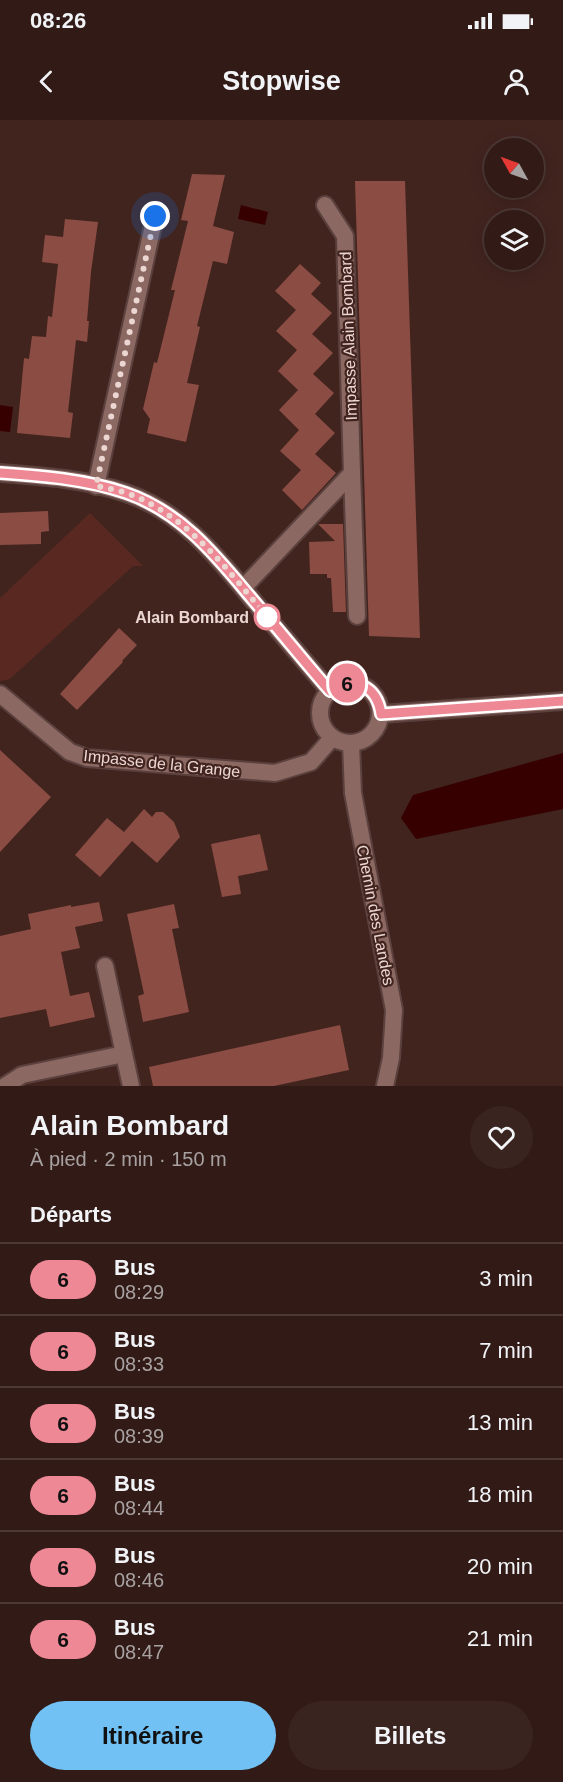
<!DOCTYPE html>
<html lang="fr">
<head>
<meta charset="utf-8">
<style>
	:root { --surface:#321b17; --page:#3a2420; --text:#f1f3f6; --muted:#a8a1a1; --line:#4d3936; --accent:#72c1f5 }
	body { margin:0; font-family:Arial,sans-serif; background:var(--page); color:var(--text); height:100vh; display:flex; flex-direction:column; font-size:22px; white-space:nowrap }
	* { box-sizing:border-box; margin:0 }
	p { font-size:20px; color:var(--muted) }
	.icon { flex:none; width:33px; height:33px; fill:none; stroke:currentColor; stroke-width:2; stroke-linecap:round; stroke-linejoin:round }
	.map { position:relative; height:966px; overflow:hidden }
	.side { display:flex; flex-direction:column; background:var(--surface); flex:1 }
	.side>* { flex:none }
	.badge { padding:0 12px; border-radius:20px; font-size:21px; line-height:39px }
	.needle { width:39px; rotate:310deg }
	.fabs { position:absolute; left:484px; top:18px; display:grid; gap:12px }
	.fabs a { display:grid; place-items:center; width:60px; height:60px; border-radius:50%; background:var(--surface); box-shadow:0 3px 15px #0003,0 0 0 2px var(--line); font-size:30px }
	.you { position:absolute; width:30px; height:30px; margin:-15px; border:4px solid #fff; border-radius:50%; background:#1a73e8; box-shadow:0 0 0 9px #1a73e833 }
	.map>.badge { position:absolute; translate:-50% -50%; box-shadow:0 0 0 3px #fff }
	h2 { padding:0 30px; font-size:22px; line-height:54px }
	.round { display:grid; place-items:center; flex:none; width:63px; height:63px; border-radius:32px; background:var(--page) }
	.overview { display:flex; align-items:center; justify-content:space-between; height:102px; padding:0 30px }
	h1 { font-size:28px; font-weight:700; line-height:45px }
	.cta { display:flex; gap:12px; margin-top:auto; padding:12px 30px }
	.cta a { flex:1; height:69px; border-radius:36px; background:var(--accent); color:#111; font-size:24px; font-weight:700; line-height:69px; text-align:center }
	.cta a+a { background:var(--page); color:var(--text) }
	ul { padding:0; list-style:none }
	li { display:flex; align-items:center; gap:18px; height:72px; padding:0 30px; border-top:2px solid var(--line) }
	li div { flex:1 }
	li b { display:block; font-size:22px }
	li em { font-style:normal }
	li .badge { min-width:66px; font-weight:700; text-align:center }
	.status { display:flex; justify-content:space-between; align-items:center; height:42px; padding:0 30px; background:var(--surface); direction:ltr }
	.status svg { height:16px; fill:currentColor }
	header { display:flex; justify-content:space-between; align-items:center; height:78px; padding:0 30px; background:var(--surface); font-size:27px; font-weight:700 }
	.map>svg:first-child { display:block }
	.green { fill:#582821 }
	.water { fill:#360000 }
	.building { fill:#8a4c43 }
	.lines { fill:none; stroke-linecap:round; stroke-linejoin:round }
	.minor-casing { stroke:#5b413d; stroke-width:20 }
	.minor { stroke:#8c6862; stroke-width:16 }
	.line-casing { stroke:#fff; stroke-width:14 }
	.line { stroke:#ee8895; stroke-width:9 }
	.walk { stroke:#ebd6d2; stroke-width:6; stroke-dasharray:0 10.8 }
	.stop-dot { fill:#fff; stroke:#ee8895; stroke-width:3 }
	.labels { text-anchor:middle; stroke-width:4.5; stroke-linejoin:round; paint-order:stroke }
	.street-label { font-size:16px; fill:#ebd6d2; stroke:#42241f }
	.stop-label { font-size:16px; font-weight:bold; fill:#ebd6d2; stroke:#42241f; text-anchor:end }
</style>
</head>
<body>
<div class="status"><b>08:26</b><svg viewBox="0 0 49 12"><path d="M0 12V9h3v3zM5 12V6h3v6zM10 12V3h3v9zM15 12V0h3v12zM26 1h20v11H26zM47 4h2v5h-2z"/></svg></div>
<header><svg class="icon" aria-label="back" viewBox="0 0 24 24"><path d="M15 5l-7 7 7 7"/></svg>Stopwise<svg class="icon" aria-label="person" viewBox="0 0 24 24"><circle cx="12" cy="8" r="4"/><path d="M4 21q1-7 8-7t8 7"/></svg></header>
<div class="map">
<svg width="563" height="966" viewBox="0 0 563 966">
	<rect width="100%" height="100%" fill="#42241f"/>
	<path class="green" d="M90 393 143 446H133L10 559 0 561V478Z"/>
	<g class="water">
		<path d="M241 85 268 92 265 105 238 99Z"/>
		<path d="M0 285 13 287 10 312 0 311Z"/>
		<path d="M563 633V689L416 719 401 698 413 675Z"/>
	</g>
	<g class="building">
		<path d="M192 54 225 55 213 106 234 112 227 144 213 141 197 206 200 207 187 263 199 265 186 322 147 313 150 299 143 289 154 242 157 243 175 170H171L188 101 181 100Z"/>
		<path d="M355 61H405L420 518 369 516Z"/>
		<path d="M65 99 98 102 91 152 87 201H89L87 222 76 220 68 292 73 293 70 318 17 313 24 238 29 239 32 216 46 217 48 196 52 197 58 144 42 142 45 115 63 117Z"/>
		<path d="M300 144 321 163 311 174 332 193 312 214 333 233 313 254 334 273 315 294 335 313 315 334 336 353 302 390 282 370 301 350 280 331 299 310 279 290 298 270 278 251 297 230 276 211 296 190 275 171Z"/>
		<path d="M48 391 49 411 41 412V424L0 425V393Z"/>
		<path d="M318 404H343L346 492H333L331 458H327V454H310L309 422 335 421Z"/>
		<path d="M119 508 137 525 122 541 123 542 77 590 60 574Z"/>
		<path d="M0 630 51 677 0 732Z"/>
		<path d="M144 689 152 697 156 692H163L174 702 180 717 157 743 132 721 100 757 75 735 107 698 124 712Z"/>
		<path d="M260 714 268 750 238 756 241 774 222 777 211 724Z"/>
		<path d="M99 782 103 801 75 807 80 828 61 832 70 876 89 872 95 897 50 907 46 889 0 898V816L31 809 28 794 71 785V787Z"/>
		<path d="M174 784 179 808 172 809 189 892 143 902 138 876 144 874 127 794Z"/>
		<path d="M340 905 349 950 274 966H153L149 947Z"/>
	</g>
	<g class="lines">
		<g class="minor-casing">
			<g id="minor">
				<path d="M0 353C42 356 86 359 126 373 183 392 219 439 256 484 281 513 305 542 330 571"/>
				<path d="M352 353 357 496"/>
				<path d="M96 366 155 96"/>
				<path d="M243 468 352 353 345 116 325 85"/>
				<circle cx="350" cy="593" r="30"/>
				<path d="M0 574 70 632 87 638 275 653 311 642 332 618"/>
				<path d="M381 594 563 581"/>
				<path d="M351 624 353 673 394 890 391 938 385 966"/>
				<path d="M105 846 124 934"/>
				<path d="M5 966 22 955 124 934 131 966"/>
			</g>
		</g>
		<use href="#minor" class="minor"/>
	</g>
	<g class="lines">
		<g class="line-casing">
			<path id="line" d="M0 353C42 356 85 359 126 373 182 392 217 437 253 480 279 510 304 541 330 571 354 555 377 566 381 594L563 581"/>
		</g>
		<use href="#line" class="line"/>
		<path class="walk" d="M155 96 96 366C106 368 117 370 127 373 190 397 228 451 270 500L267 497"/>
	</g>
	<circle class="stop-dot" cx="267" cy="497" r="12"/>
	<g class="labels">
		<g class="street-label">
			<text transform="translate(348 216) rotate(-92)" y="6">Impasse Alain Bombard</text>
			<text transform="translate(162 643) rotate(6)" y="6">Impasse de la Grange</text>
			<text transform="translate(376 795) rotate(79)" y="6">Chemin des Landes</text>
		</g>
		<g class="stop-label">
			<text x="249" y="503">Alain Bombard</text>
		</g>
	</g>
</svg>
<div class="fabs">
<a><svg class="needle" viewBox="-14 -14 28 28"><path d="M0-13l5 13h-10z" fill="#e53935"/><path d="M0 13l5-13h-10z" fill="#a8a1a1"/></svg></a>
<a><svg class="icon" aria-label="layers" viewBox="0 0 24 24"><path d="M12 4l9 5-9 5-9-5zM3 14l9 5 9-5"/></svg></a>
</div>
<div class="you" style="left:155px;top:96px"></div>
<b class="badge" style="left:347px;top:563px;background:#ee8895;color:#111">6</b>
</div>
<section class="side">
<div class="overview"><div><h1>Alain Bombard</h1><p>À pied · 2 min · 150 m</p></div><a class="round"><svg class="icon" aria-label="heart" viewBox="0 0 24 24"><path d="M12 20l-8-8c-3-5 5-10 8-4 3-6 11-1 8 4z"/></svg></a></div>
<h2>Départs</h2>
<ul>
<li><span class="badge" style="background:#ee8895;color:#111">6</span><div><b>Bus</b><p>08:29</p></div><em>3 min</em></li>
<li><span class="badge" style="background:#ee8895;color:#111">6</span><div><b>Bus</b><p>08:33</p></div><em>7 min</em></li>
<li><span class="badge" style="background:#ee8895;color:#111">6</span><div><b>Bus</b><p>08:39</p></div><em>13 min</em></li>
<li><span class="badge" style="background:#ee8895;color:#111">6</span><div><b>Bus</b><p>08:44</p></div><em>18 min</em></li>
<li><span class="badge" style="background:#ee8895;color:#111">6</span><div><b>Bus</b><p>08:46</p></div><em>20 min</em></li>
<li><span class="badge" style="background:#ee8895;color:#111">6</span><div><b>Bus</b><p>08:47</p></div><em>21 min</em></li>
</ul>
<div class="cta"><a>Itinéraire</a><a>Billets</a></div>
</section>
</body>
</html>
